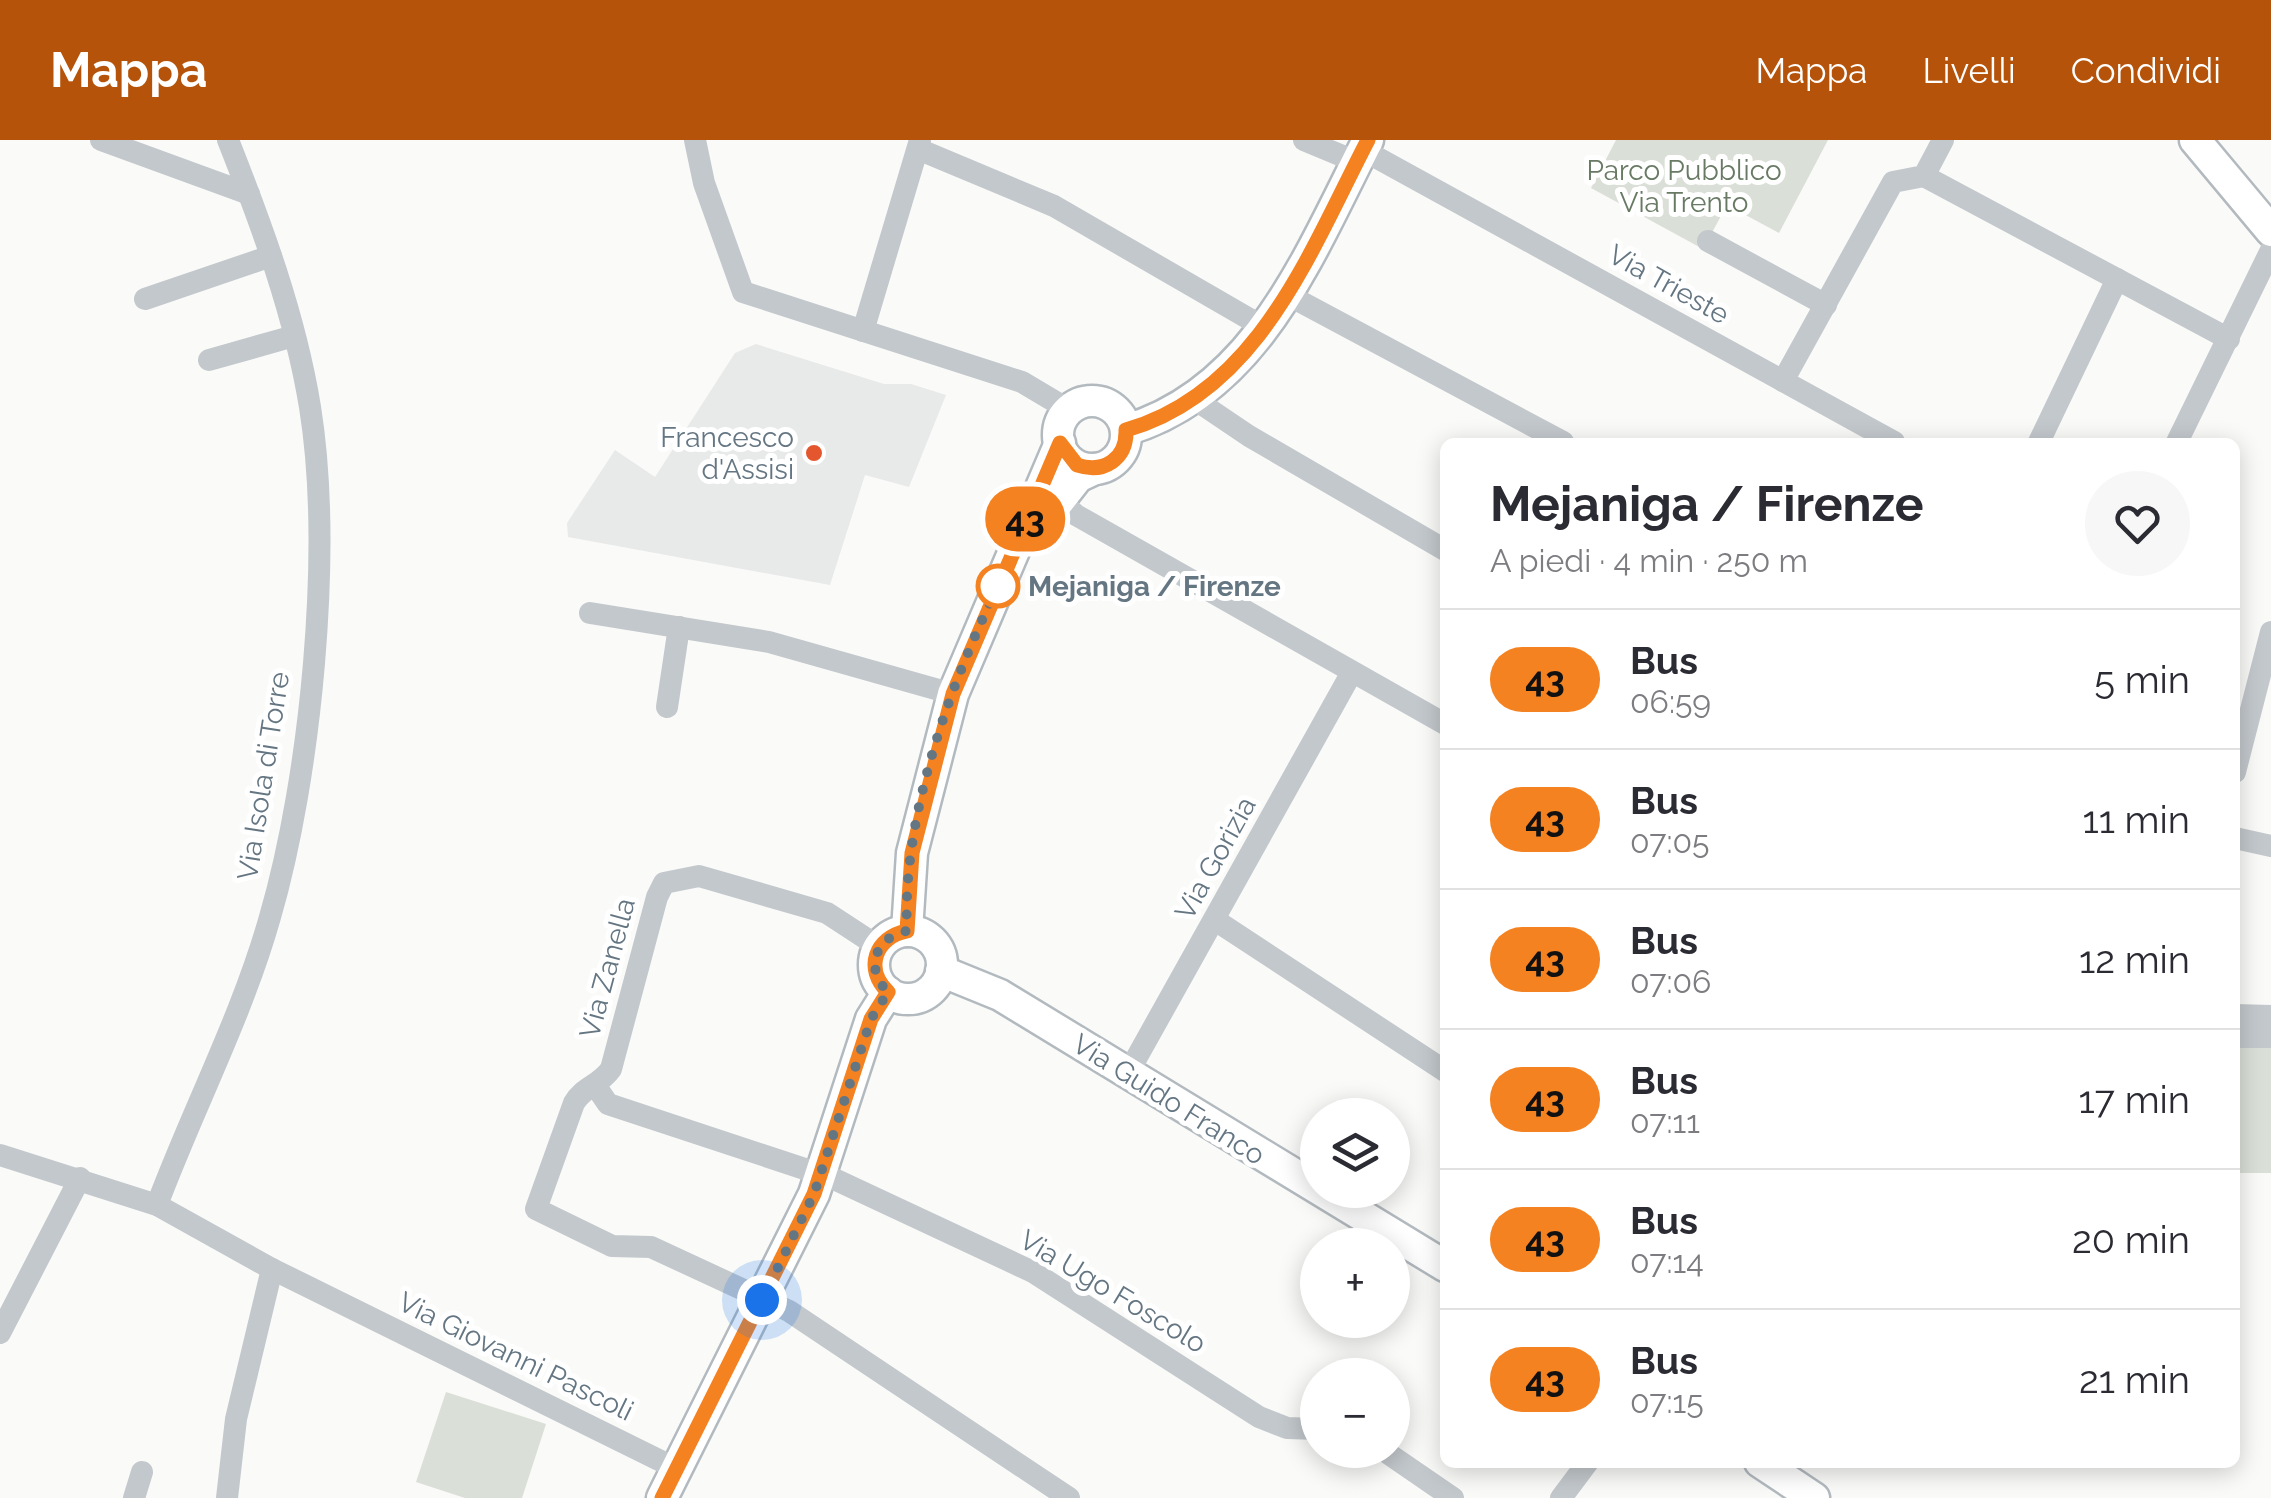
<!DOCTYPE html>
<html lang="it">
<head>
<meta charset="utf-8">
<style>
	:root { --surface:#fff; --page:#f7f7f7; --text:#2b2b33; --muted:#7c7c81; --line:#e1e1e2; --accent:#b45309 }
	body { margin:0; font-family:Raleway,sans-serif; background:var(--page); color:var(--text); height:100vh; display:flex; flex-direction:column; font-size:38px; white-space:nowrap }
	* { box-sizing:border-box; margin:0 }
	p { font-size:32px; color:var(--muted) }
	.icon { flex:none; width:55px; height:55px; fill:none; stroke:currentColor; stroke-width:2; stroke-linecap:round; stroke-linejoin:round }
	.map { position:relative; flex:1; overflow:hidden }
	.panel { position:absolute; left:1440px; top:298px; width:800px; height:1030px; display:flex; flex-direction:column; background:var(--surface); border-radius:15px; box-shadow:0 5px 25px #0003 }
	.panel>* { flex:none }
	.badge { padding:0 20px; border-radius:32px; font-size:35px; line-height:65px }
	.tools { position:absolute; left:1300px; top:958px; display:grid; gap:20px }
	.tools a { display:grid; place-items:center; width:110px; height:110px; border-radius:50%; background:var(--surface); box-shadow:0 5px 25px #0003; font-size:50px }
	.you { position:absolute; width:50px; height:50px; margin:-25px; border:8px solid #fff; border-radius:50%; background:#1a73e8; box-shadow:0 0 0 15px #1a73e833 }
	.map>.badge { position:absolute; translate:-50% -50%; box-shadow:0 0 0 5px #fff }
	.round { display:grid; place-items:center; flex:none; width:105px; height:105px; border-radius:52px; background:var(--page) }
	.overview { display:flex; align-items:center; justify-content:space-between; height:170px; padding:0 50px }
	h1 { font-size:48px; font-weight:700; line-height:75px }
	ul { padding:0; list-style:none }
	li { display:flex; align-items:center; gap:30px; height:140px; padding:0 50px; border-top:2px solid var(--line) }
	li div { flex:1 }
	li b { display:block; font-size:38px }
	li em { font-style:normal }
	li .badge { min-width:110px; font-weight:700; text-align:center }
	header { display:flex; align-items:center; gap:60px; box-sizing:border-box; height:140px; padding:0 50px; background:var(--accent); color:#fff }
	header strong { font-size:48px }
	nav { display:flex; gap:55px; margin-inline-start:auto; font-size:35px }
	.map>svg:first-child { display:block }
	.built { fill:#e8e9e9 }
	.green { fill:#dadfd7 }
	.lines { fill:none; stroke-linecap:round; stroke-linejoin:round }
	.secondary-casing { stroke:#b3babf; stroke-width:35 }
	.street { stroke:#c3c8cc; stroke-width:22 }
	.secondary { stroke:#fff; stroke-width:30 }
	.line-casing { stroke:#fff; stroke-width:22 }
	.line { stroke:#f58220; stroke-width:15 }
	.walk { stroke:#657683; stroke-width:10; stroke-dasharray:0 18 }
	.poi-dot { fill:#e4572e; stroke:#fff; stroke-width:4 }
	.stop-dot { fill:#fff; stroke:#f58220; stroke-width:5 }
	.labels { text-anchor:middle; stroke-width:10; stroke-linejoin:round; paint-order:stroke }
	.park-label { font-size:28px; fill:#687a64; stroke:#fff }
	.street-label { font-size:28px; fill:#657683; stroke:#fff }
	.poi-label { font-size:28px; fill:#657683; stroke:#fff; text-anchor:end }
	.stop-label { font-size:28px; font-weight:bold; fill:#657683; stroke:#fff; text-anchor:start }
</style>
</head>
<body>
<header>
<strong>Mappa</strong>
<nav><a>Mappa</a><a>Livelli</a><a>Condividi</a></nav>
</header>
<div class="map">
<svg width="2271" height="1358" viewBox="0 0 2271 1358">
	<rect width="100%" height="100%" fill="#fafaf8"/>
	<path class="built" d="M756 204 884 244H911L946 255 909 347 865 335 830 445 568 397 567 383 615 310 655 337 735 213Z"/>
	<g class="green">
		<path d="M1616 0H1828L1779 93 1727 65 1703 109 1591 48Z"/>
		<path d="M2235 903 2271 904V1033H2235Z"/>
		<path d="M446 1252 546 1284 522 1358H465L416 1342Z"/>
	</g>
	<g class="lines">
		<g class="secondary-casing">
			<g id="secondary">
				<path d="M2195 0 2271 91"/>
				<circle cx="1092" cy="295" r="34"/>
				<path d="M1126 290C1258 251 1310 112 1368 0"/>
				<path d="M1037 389 1078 337 1095 329"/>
				<path d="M907 791 912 713 953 554 1060 303"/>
				<circle cx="908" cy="825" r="34"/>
				<path d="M941 831 1000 855 1445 1126"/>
				<path d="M1760 1322 1814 1358"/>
				<path d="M662 1358 814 1054 871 879 888 852"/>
			</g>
		</g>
		<g class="street">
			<path d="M101 0 249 54"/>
			<path d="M695 0 704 43 743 152 1022 242 1069 270"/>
			<path d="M1304 0 1357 22"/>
			<path d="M918 9 1054 66 1265 188"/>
			<path d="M1363 10 1894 302"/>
			<path d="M1924 36 2229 199"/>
			<path d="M1708 101 1826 165"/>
			<path d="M1288 155 1563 302"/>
			<path d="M145 159 271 116"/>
			<path d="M863 191 920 0"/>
			<path d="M209 220 294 196"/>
			<path d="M1783 241 1893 42 1924 36 1943 0"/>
			<path d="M1197 256 1206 267 1249 296 1445 410"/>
			<path d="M2039 302 2117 139"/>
			<path d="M2177 302 2271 110"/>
			<path d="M1058 360 1076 375 1445 584"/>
			<path d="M590 473 769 502 953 554"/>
			<path d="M667 567 679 487"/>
			<path d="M2235 632 2271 492"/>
			<path d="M2235 698 2271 706"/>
			<path d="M1215 780 1445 931"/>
			<path d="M879 807 827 773 699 736 664 743 657 757 611 929C600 945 583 947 574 963L536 1069 612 1106 651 1107 789 1171 1069 1358"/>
			<path d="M2235 875 2271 876"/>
			<path d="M2235 897H2271"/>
			<path d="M1128 933 1352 532"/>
			<path d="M595 945 608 964 832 1038 1033 1132 1259 1277 1287 1288 1318 1289"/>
			<path d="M0 1015 157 1065 272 1129 675 1328"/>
			<path d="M157 1065C193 969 242 876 270 777 311 636 333 411 310 267 295 175 262 86 228 0"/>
			<path d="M0 1193 80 1038"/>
			<path d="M1383 1310 1453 1358"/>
			<path d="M134 1358 142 1332"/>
			<path d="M227 1358 236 1279 272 1129"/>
			<path d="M1561 1358 1588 1322"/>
		</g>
		<use href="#secondary" class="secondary"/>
	</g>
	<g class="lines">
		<g class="line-casing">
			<path id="line" d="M662 1358 814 1054 871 879 888 852C864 829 875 797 907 791L912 713 953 554 1060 303 1077 325C1104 334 1127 319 1126 290 1259 252 1310 111 1368 0"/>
		</g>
		<use href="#line" class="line"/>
		<path class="walk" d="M762 1160 814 1054 871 879 888 852C864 829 875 797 907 791 902 675 951 543 998 446"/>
	</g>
	<circle class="poi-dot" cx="814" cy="313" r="10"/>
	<circle class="stop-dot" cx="998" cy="446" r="20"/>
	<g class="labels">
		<g class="park-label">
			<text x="1684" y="40">Parco Pubblico<tspan x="1684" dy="32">Via Trento</tspan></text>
		</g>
		<g class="street-label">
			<text transform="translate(1669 144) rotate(29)" y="10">Via Trieste</text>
			<text transform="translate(263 636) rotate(-81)" y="10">Via Isola di Torre</text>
			<text transform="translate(1215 718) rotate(-61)" y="10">Via Gorizia</text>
			<text transform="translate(607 828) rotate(-75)" y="10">Via Zanella</text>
			<text transform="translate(1169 959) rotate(32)" y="10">Via Guido Franco</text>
			<text transform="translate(1113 1151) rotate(31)" y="10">Via Ugo Foscolo</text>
			<text transform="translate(516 1216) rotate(26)" y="10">Via Giovanni Pascoli</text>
		</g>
		<g class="poi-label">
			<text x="794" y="307">Francesco<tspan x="794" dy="32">d'Assisi</tspan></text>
		</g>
		<g class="stop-label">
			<text x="1028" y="456">Mejaniga / Firenze</text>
		</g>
	</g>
</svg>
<div class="tools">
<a><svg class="icon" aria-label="layers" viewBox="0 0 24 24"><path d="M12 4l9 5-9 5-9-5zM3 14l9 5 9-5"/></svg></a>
<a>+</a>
<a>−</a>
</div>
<div class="you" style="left:762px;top:1160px"></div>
<b class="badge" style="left:1025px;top:379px;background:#f58220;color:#111">43</b>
<section class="panel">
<div class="overview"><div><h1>Mejaniga / Firenze</h1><p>A piedi · 4 min · 250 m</p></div><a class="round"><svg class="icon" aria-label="heart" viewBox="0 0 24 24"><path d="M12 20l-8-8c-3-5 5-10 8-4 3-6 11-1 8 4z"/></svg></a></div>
<ul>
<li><span class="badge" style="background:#f58220;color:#111">43</span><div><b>Bus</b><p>06:59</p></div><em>5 min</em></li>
<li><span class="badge" style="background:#f58220;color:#111">43</span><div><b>Bus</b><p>07:05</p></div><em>11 min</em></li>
<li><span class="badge" style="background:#f58220;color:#111">43</span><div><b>Bus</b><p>07:06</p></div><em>12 min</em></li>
<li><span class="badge" style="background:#f58220;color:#111">43</span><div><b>Bus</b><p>07:11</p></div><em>17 min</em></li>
<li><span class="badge" style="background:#f58220;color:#111">43</span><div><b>Bus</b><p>07:14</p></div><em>20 min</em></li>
<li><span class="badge" style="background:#f58220;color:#111">43</span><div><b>Bus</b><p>07:15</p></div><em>21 min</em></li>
</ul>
</section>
</div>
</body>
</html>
